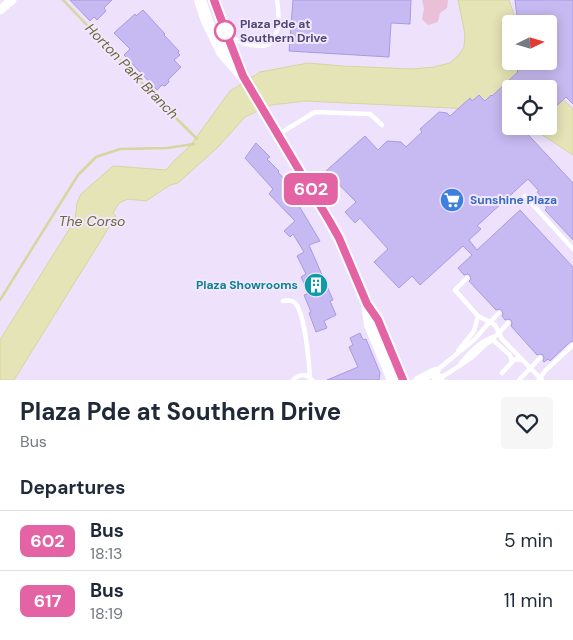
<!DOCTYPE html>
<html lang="en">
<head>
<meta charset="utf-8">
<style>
	:root { --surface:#fff; --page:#f6f6f7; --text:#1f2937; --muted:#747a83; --line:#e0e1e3 }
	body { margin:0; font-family:"DM Sans",sans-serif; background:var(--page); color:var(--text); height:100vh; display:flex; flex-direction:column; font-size:19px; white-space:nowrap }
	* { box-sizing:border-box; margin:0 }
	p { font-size:16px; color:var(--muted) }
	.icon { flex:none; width:28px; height:28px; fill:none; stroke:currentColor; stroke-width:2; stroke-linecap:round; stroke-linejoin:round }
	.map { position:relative; height:380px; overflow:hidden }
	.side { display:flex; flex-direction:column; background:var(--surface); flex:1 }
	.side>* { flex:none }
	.badge { padding:0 10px; border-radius:8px; font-size:18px; line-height:32px }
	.needle { width:32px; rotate:85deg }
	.tools { position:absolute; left:502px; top:15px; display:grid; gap:10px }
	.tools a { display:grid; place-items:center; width:55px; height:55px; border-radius:5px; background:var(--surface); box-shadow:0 2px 12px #0003; font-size:25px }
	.map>.badge { position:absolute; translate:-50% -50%; box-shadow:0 0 0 2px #fff }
	h2 { padding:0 20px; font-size:19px; line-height:45px }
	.round { display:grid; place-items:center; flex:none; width:52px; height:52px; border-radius:5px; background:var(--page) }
	.summary { display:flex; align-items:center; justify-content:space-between; height:85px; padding:0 20px }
	h1 { font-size:24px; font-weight:700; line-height:38px }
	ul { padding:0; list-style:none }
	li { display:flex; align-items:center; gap:15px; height:60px; padding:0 20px; border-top:1px solid var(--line) }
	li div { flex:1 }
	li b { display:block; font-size:19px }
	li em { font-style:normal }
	li .badge { min-width:55px; font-weight:700; text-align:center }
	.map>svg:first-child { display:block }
	.green { fill:#e9c0d7 }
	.water { fill:#e5e4b7; stroke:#d6d69d }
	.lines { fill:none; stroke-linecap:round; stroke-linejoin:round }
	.stream { stroke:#d6d69d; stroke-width:2.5 }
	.building { fill:#c7b9f1; stroke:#aa9ae3 }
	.lane { stroke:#fff; stroke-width:4.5 }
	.street { stroke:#fff; stroke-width:9 }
	.secondary { stroke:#fff; stroke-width:12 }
	.line-casing { stroke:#fff; stroke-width:11 }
	.line { stroke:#e463a4; stroke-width:8 }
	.stop-dot { fill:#fff; stroke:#e463a4; stroke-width:2.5 }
	.labels { text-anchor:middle; stroke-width:4; stroke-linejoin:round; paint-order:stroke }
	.stop-label { font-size:12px; font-weight:bold; fill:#514973; stroke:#f2e7ff; text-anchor:start }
	.shop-label { font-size:12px; font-weight:bold; fill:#366cbe; stroke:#f2e7ff; text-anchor:start }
	.culture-label { font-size:12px; font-weight:bold; fill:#0d838f; stroke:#f2e7ff; text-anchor:end }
	.water-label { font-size:14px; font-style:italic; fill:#6b6b37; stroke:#f2e7ff }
</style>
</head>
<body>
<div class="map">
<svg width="573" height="380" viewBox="0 0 573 380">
	<rect width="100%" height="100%" fill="#ede1fc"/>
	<path class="green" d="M422 0H448L447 8 440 13 438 22 428 25 422 19 424 9Z"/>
	<path class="water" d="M458 0H509L517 24H511V61H533L554 91 573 109V155L535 130 523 126H549V89H511V122L479 113 453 108 305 101 271 105 245 117 218 147 178 183 170 185 146 201 128 199 119 203 113 213 116 216 14 380H0V340L75 220 77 203 81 194 113 166 166 170 175 160 190 146 230 91 260 72 308 63 342 66 413 69 434 67 450 63 459 55 464 47 465 34Z"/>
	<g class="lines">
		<g class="stream">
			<path d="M63 0 170 112 197 139"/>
			<path d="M0 300 78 175 96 157 120 149 167 148 194 144"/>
		</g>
	</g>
	<g class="building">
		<path d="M70 0H112L104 8 106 11 97 20 94 17 90 21Z"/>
		<path d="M293 0H411L410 24 391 23 389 57 289 51Z"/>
		<path d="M515 0H573V104L566 97 549 113V89H511V126H520L573 183V240L545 210 547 208 541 201 543 199 537 192 539 191 528 179 477 226 481 229 469 240 477 250 520 210 573 267V341L570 342 550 361 548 359 544 362 543 361 544 358 543 355 540 354 537 355 511 326 512 323 511 320 508 319 505 320 502 316 503 314 502 311 500 309 496 310 469 281 471 279 470 276 468 274 464 275 458 268 472 255 463 246 420 285 412 276 399 288 374 262 388 249 360 218 355 223 345 212 356 202 326 171 365 136 378 150 387 141 401 142 406 147 422 132 420 129 439 112 447 113 450 116 470 98 472 101 479 95 485 101 491 95 492 96 518 72 517 71 523 65 521 61H549V24H518Z"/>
		<path d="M143 10 165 34 164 35 179 51 178 53 180 55 174 60 181 67 168 80 169 82 165 86 162 85 157 90 124 55 130 49 114 33 135 14 136 16Z"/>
		<path d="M256 143 270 157 267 159 279 171 278 172 284 179 288 189 295 199 320 241 309 245 333 300 330 301 336 315 324 321 327 328 316 332 309 313 311 312 304 295 309 293 301 277 306 274 297 256 304 252 293 234 290 237 284 231 295 221 269 194 273 189 245 158Z"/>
		<path d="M360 333 363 340 366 339 380 373 379 380H327L358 367 349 347 353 345 350 338Z"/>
	</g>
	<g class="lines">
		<g class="lane">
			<path d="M232 38C237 40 242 43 247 44 252 45 262 47 267 45 281 39 279 12 277 0"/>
			<path d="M279 134 315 112 370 114 382 125"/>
			<path d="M525 196 573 249"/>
			<path d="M467 278 455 290 478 316 495 325 502 339 542 380"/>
			<path d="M283 301C287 300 290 300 294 302 305 311 309 363 310 378"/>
			<path d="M493 340 510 355 512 362"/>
			<path d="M458 351 474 331 478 316"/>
			<path d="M461 363C470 352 481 340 494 337"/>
			<path d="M436 371 474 340 487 325 499 313"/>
			<path d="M502 373 515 359 521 360"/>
			<path d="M440 378 450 372 471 358 486 344 493 340 494 337 499 333 508 323"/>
			<path d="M539 379 546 370 573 345"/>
			<path d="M293 380C299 374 306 373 312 380"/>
			<path d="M519 380 540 358"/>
		</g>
		<g class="street">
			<path d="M0 10 12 0"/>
			<path d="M418 380 436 371"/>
			<path d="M436 380 440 378"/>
		</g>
		<g class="secondary">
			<path d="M200 0 207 21 222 52 243 76 330 222 339 238 367 304 378 320 403 380"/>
			<path d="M214 0 221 19 240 69"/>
			<path d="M367 304 370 325 393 380"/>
		</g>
	</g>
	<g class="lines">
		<g class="line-casing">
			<path id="line" d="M214 0 221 19 243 76 330 222 339 238 367 304 378 320 403 380"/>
		</g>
		<use href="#line" class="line"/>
	</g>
	<defs>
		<g id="supermarket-disc" transform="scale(1.25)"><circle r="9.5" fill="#3f7fe0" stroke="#f2e7ff"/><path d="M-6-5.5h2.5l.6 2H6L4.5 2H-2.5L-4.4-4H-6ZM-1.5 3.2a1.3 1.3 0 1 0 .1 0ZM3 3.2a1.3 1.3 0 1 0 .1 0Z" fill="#fff"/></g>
		<g id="building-disc" transform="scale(1.25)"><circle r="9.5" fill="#0f9aa8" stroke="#f2e7ff"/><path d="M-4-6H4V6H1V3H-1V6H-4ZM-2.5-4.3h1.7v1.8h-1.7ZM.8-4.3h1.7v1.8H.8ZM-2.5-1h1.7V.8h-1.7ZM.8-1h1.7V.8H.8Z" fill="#fff"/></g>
	</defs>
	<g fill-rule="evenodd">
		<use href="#supermarket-disc" x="452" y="200"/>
		<use href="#building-disc" x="316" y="285"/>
	</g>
	<circle class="stop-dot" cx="225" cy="31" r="10"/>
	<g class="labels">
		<g class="stop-label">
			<text x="240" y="28">Plaza Pde at<tspan x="240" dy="14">Southern Drive</tspan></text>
		</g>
		<g class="shop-label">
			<text x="470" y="204">Sunshine Plaza</text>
		</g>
		<g class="culture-label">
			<text x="298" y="289">Plaza Showrooms</text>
		</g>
		<g class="water-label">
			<text transform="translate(132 71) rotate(46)" y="5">Horton Park Branch</text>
			<text x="92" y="226">The Corso</text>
		</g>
	</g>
</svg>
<div class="tools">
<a><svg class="needle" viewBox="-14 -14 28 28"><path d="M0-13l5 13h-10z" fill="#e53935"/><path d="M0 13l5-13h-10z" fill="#747a83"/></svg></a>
<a><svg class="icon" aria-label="locate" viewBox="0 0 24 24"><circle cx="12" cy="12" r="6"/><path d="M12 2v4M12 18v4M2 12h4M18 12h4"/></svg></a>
</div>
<b class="badge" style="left:311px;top:189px;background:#e463a4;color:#fff">602</b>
</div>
<section class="side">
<div class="summary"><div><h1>Plaza Pde at Southern Drive</h1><p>Bus</p></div><a class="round"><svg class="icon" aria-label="heart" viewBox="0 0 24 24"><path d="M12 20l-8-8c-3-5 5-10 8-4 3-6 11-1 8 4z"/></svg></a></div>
<h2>Departures</h2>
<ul>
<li><span class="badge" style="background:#e463a4;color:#fff">602</span><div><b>Bus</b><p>18:13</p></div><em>5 min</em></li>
<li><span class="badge" style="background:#e463a4;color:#fff">617</span><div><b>Bus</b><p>18:19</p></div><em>11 min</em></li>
</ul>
</section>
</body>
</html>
